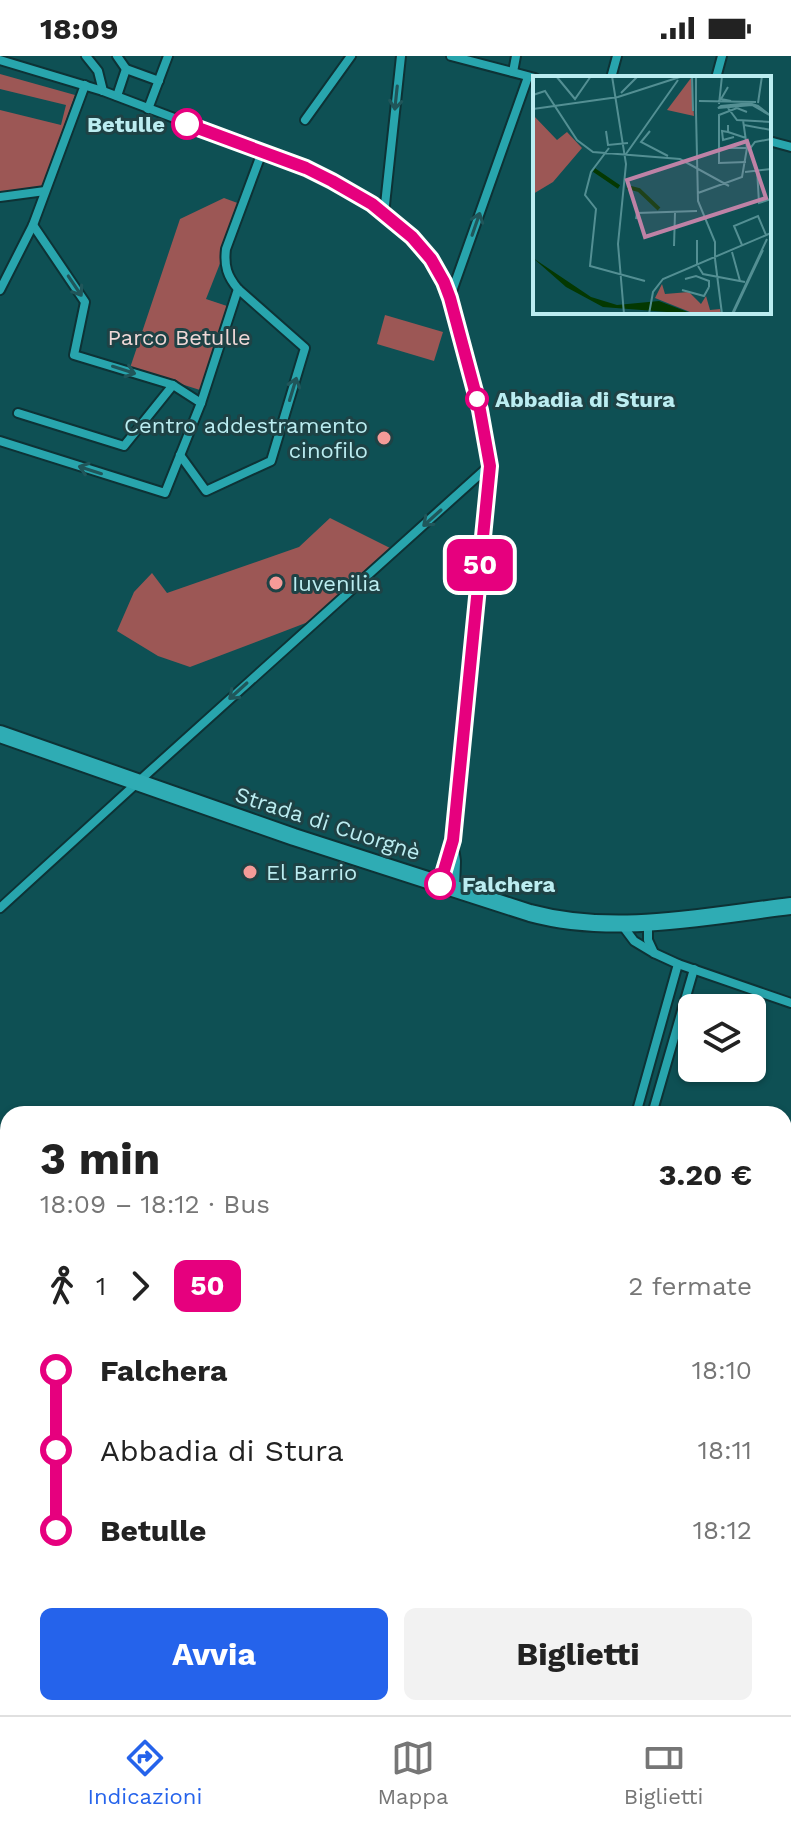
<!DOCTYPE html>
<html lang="it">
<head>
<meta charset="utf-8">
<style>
	:root { --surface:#fff; --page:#f2f2f2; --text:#222; --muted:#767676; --line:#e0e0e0; --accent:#2563eb }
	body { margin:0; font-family:"Work Sans",sans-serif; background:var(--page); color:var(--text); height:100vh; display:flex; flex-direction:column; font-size:30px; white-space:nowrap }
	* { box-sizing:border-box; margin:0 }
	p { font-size:26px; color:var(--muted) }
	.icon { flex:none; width:44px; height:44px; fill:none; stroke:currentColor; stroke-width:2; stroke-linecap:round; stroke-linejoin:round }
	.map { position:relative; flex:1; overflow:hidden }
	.drawer { position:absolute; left:0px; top:1050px; width:792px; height:610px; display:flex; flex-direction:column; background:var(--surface); border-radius:24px 24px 0 0; box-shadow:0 2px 6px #0004 }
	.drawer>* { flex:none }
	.badge { padding:0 16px; border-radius:12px; font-size:28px; line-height:52px }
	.controls { position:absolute; left:678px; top:938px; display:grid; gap:16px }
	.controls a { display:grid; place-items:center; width:88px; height:88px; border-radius:12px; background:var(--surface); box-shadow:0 2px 6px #0004; font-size:40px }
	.map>.badge { position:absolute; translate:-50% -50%; box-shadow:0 0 0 4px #fff }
	.legs { display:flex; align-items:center; gap:12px; height:88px; padding:0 40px; font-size:26px }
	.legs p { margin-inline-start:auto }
	.summary { display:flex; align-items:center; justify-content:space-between; height:136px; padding:0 40px }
	h1 { font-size:44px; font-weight:700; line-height:60px }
	.primary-button { display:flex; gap:16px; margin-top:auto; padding:16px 40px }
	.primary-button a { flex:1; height:92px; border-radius:12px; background:var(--accent); color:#fff; font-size:32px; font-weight:700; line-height:92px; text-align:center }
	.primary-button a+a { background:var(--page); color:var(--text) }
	ul { padding:0 40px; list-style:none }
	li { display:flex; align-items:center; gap:28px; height:80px; font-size:30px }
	li i { display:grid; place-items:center; width:12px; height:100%; margin:0 10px; background:currentColor }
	li i::after { content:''; width:20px; height:20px; margin:-10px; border:6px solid; border-radius:50%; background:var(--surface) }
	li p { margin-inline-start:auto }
	li:first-child i { background:linear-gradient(#0000 50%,currentColor 0) }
	li:last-child i { background:linear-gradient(currentColor 50%,#0000 0) }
	.status { display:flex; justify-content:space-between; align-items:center; height:56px; padding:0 40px; background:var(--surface); direction:ltr }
	.status svg { height:22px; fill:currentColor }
	.tabs { display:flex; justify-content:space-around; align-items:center; height:112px; border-top:2px solid var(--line); background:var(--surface); font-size:22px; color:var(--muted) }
	.tabs a { display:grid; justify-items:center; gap:4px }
	.tabs .selected { color:var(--accent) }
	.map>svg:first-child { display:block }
	.green { fill:#9c5755 }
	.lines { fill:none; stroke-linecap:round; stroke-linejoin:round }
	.stream { stroke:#043801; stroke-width:3 }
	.street-casing { stroke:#0d3235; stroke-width:12 }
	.secondary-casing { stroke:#0d3235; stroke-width:20 }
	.street { stroke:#28a5ad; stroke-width:8 }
	.secondary { stroke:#2facb4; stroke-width:16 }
	.oneway { stroke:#20565a }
	.line-1-casing { stroke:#fff; stroke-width:18 }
	.line-1 { stroke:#e6007e; stroke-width:12 }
	.stop-1-dot { fill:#fff; stroke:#e6007e; stroke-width:4 }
	.poi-dot { fill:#f59b98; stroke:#1e4245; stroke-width:3 }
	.labels { text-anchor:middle; stroke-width:6; stroke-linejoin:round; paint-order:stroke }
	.stop-label { font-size:22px; font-weight:bold; fill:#bbedf1; stroke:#1e4245; text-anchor:start }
	.park-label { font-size:22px; fill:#efd8d7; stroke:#1e4245 }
	.poi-label { font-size:22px; fill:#bbedf1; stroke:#1e4245; text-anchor:start }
	.street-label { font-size:22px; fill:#bbedf1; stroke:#1e4245 }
	.inset-river { fill:none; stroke:#043801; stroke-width:4 }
	.inset-road { fill:none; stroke:#538f93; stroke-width:2 }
	.view { fill:#be82a6; fill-opacity:0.15; stroke:#be82a6; stroke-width:4 }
	.inset-edge { fill:none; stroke:#bbedf1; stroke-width:4 }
</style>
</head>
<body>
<div class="status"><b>18:09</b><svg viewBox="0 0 49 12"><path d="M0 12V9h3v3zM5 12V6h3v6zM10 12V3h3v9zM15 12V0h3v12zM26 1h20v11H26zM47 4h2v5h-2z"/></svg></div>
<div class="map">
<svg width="791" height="1659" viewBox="0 0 791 1659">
	<rect width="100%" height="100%" fill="#0e5054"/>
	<g class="green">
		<path d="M0 18 75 39 42 132 0 137V54L61 69 66 49 0 33Z"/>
		<path d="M224 142 243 149 206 243 227 250 200 334 130 312 180 163Z"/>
		<path d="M385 259 443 276 434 305 377 288Z"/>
		<path d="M330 462 390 492 324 560 190 611 158 600 117 575 134 536 152 517 167 537 299 491Z"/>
	</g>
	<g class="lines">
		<path class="stream" d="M106 1659 110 1652"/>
		<g class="street-casing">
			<g id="street">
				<path d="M86 0 98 15 103 35"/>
				<path d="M117 0 126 13"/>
				<path d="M451 0 535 22"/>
				<path d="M0 4 103 35 306 112C348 132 407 165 433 205 449 231 455 261 463 291 474 330 484 369 490 410L453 784 440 828"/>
				<path d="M513 16 516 0"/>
				<path d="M611 22 617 0"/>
				<path d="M716 22 722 0"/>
				<path d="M117 40 126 13 159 25"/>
				<path d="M148 53 168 0"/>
				<path d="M305 64 351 0"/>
				<path d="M769 85 791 91"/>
				<path d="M0 141 45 135"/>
				<path d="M384 158 401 0"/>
				<path d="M33 169 85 246 74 299 173 329"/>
				<path d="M0 234 33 169 85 29"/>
				<path d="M450 241 528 21"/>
				<path d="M18 357 124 390 173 329 201 347"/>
				<path d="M0 385 165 437 201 347 238 233"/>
				<path d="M180 399 206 435 271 405 305 292 238 233C227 220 224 210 226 193L262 96"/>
				<path d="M453 785 456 805 455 832"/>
				<path d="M0 852 149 716 489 410"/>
				<path d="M648 866V884L654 897"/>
				<path d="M622 869 634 885 654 897 678 908 791 947"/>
				<path d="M636 1058 678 908"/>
				<path d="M652 1058 694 913"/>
				<path d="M784 1254 791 1257"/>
				<path d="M461 1659 463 1652"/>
			</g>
		</g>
		<g class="secondary-casing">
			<path id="secondary" d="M0 678 294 781 530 857C615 880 706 860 791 850"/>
		</g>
		<use href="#street" class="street"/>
		<use href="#secondary" class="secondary"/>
	</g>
	<defs><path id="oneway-shaft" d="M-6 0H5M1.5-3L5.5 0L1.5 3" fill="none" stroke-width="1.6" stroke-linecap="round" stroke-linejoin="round" transform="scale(2)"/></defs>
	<g class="oneway">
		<use href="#oneway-shaft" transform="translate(396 42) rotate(96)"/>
		<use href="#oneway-shaft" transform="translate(476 168) rotate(-71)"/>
		<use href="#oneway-shaft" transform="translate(75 230) rotate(56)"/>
		<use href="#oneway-shaft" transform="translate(124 314) rotate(18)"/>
		<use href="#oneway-shaft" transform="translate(293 333) rotate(-73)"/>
		<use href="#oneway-shaft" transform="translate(90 414) rotate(-162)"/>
		<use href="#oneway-shaft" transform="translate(432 462) rotate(138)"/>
		<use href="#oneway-shaft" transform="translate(238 635) rotate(138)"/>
	</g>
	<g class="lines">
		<g class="line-1-casing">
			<path id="line-1" d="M187 68 306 112 332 125 372 148 412 181 431 203 444 226 450 242 480 354 490 410 453 784 440 828"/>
		</g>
		<use href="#line-1" class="line-1"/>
	</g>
	<g class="stop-1-dot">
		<circle cx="187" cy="68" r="14"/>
		<circle cx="477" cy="343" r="10"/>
		<circle cx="440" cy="828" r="14"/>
	</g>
	<g class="poi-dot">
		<circle cx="384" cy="382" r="8"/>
		<circle cx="276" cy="527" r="8"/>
		<circle cx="250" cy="816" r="8"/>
	</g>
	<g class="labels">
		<g class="stop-label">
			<text x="165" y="76" text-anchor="end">Betulle</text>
			<text x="495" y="351">Abbadia di Stura</text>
			<text x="462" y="836">Falchera</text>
		</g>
		<g class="park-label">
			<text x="179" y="289">Parco Betulle</text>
		</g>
		<g class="poi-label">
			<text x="368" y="377" text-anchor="end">Centro addestramento<tspan x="368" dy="25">cinofilo</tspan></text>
			<text x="292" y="535">Iuvenilia</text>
			<text x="266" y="824">El Barrio</text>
		</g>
		<g class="street-label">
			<text transform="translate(328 767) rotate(18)" y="8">Strada di Cuorgnè</text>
		</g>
	</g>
	<g transform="translate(533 20)">
		<rect width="238" height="238" fill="#0e5054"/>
		<path d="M158 2 161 40 134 34ZM1 40 24 64 34 56 49 72 20 106 0 118ZM129 208 132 218 156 216 168 228 173 220 177 234 187 233 188 238H162L122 222Z" fill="#9c5755"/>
		<path d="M0 182 58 221 84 229 126 225 160 238 70 231 33 211Z" fill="#043801"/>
		<path class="inset-river" d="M61 94 86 111M94 111 106 114 126 133"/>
		<path class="inset-road" d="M23 0 42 23 58 0M79 0 93 88 85 168 91 238M159 0 160 35M195 11 188 23 198 25M88 17 105 0M0 19 12 15 44 64 60 76 147 83 196 110M166 25 223 26M225 27 229 0M186 28 189 0M195 32 204 44 238 46M0 33 85 21 150 0M163 36 165 125 182 166V183M163 38V0M238 40 225 30 219 28H208L188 30 185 32 219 29 238 40M195 49V56L213 62M211 49 238 54M73 55 75 69 95 67M117 55 108 66 135 80M195 56 189 55 190 64 201 61M76 72 58 96 52 119 63 133 57 190 112 205M186 72H214M216 74 222 66 238 63M93 78 145 4M213 86 186 87V39L204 32 214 36M224 93 226 127 238 123M212 96 238 93M165 117 209 101 214 72 210 44M103 143 104 137 164 135M209 169 201 150 225 140 233 159M141 170 142 137M199 176 207 205M182 183 189 238M164 189V164M165 190 170 198 212 206M152 203 163 200 176 205V211M149 214 171 220 176 211M116 238 120 216 130 203 238 157M199 238 234 163M200 238 230 174"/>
		<path class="view" d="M214 65 233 122 112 161 94 104Z"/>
		<rect width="238" height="238" class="inset-edge"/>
	</g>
</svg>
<div class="controls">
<a><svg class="icon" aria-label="layers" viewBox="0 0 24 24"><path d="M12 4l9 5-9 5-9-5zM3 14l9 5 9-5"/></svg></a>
</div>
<b class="badge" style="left:480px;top:509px;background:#e6007e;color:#fff">50</b>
<section class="drawer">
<div class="summary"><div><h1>3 min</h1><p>18:09 – 18:12 · Bus</p></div><b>3.20 €</b></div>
<div class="legs"><svg class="icon" aria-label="walk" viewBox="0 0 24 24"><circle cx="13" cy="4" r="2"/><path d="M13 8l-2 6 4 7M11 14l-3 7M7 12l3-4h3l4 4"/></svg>1<svg class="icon" aria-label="forward" viewBox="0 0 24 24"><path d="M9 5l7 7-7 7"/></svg><b class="badge" style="background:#e6007e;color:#fff">50</b><p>2 fermate</p></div>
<ul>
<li><i style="color:#e6007e"></i><b>Falchera</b><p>18:10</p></li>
<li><i style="color:#e6007e"></i><span>Abbadia di Stura</span><p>18:11</p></li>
<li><i style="color:#e6007e"></i><b>Betulle</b><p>18:12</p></li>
</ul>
<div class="primary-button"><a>Avvia</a><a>Biglietti</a></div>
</section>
</div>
<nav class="tabs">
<a class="selected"><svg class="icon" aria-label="directions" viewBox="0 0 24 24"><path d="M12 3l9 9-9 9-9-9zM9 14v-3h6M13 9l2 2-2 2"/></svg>Indicazioni</a>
<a><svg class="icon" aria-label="map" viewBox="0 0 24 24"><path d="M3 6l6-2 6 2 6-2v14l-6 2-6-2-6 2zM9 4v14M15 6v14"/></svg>Mappa</a>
<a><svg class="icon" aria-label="tickets" viewBox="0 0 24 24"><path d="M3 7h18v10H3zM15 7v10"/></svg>Biglietti</a>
</nav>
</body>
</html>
